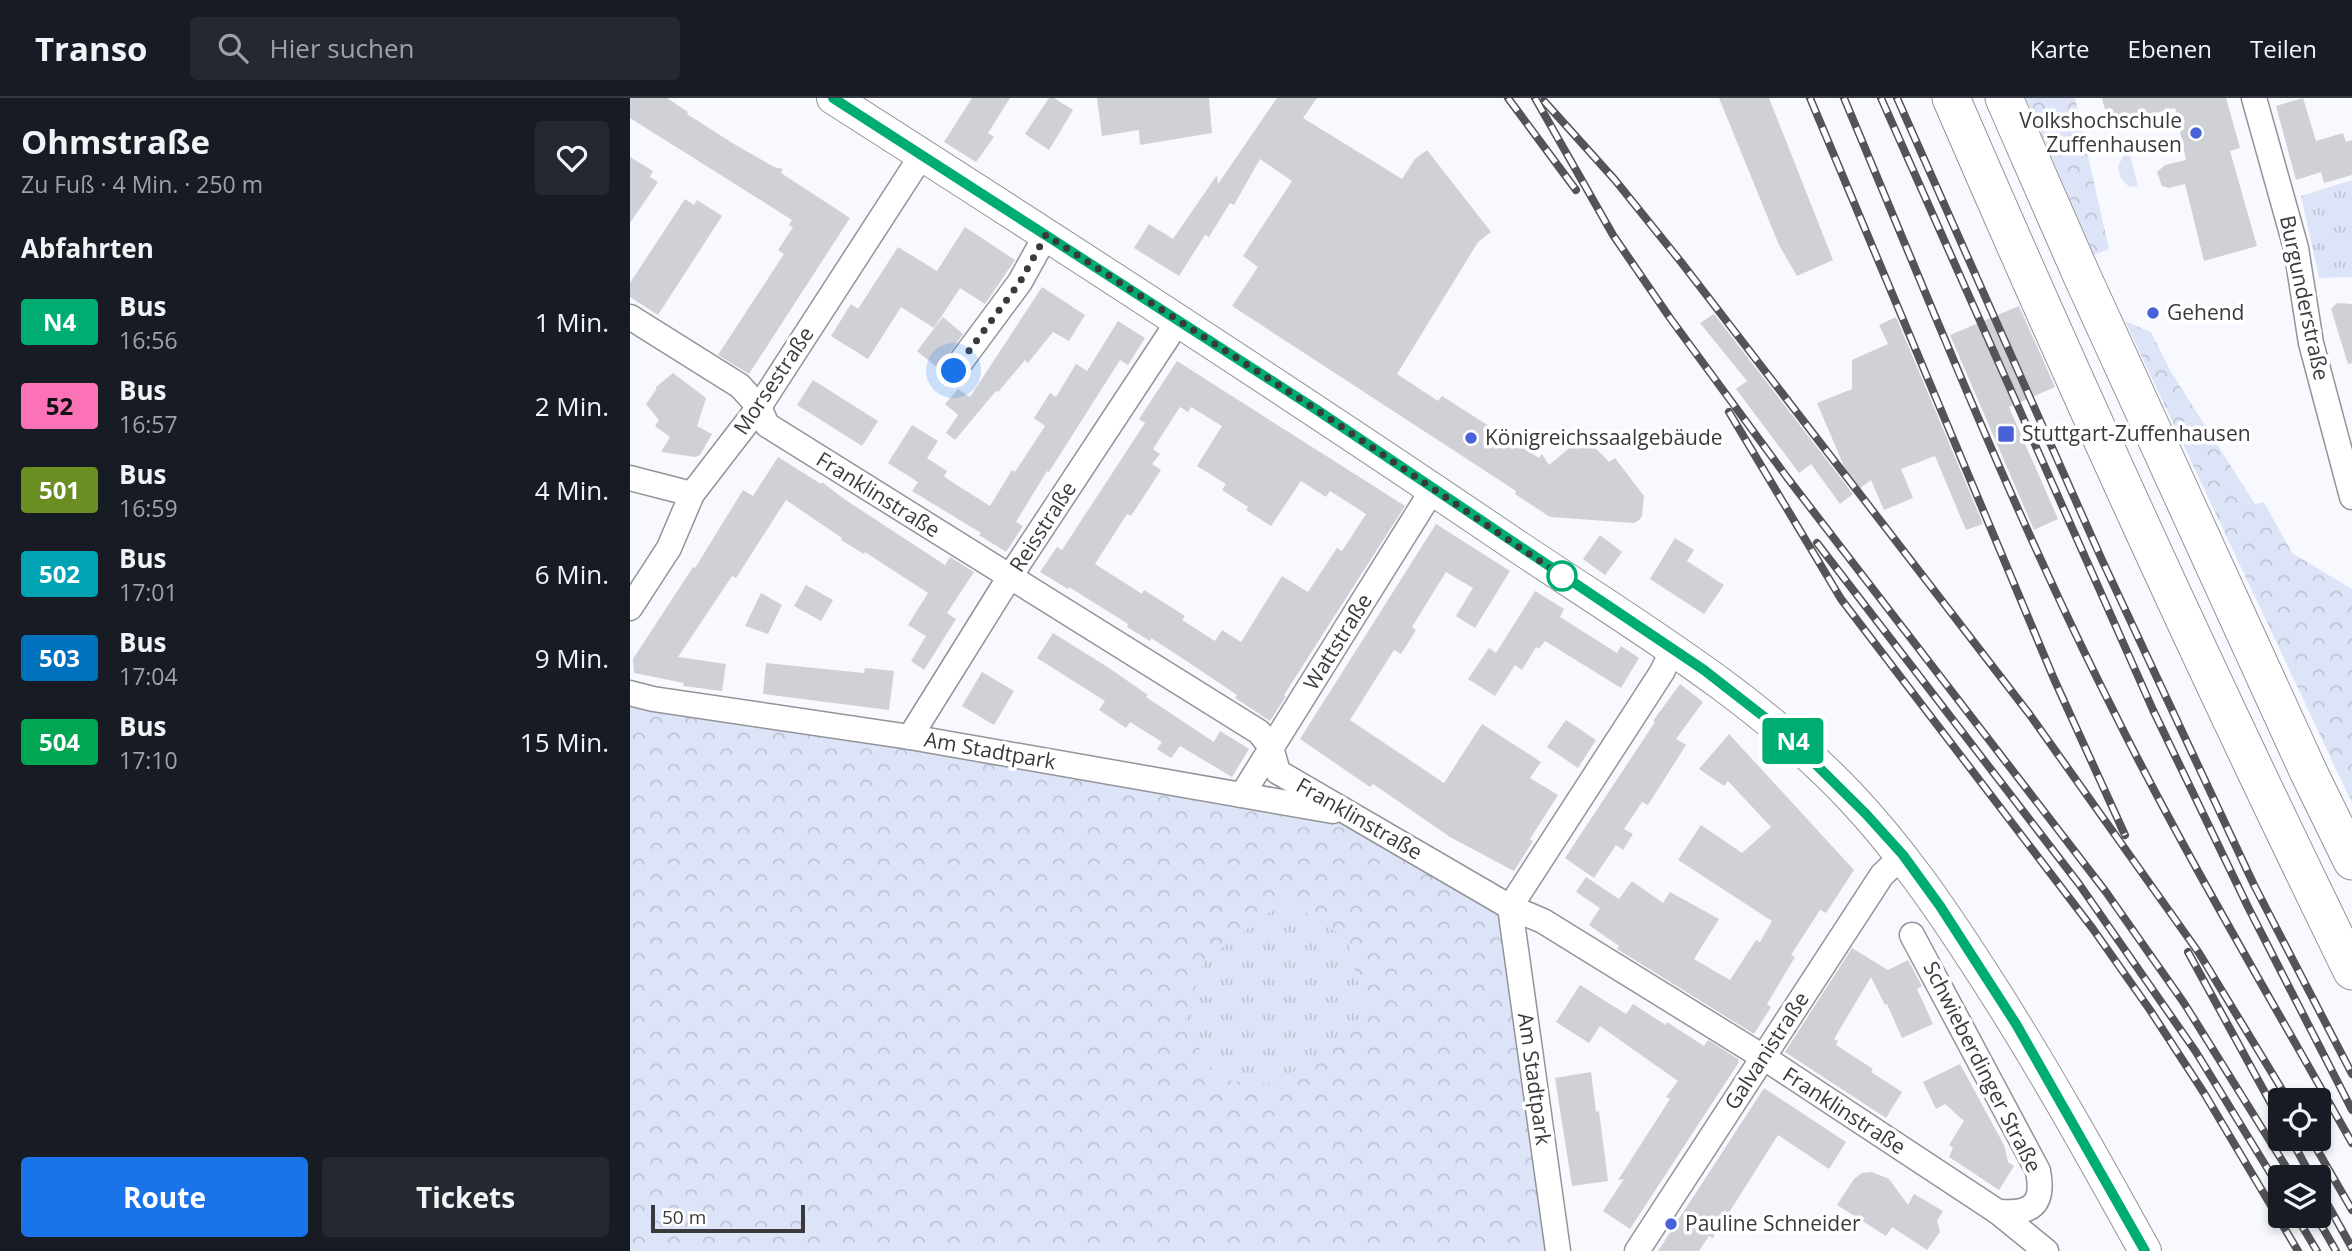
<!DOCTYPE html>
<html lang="de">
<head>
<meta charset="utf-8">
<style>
	:root { --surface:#171b24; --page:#242831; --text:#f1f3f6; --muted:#9ea1a6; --line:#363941; --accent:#1a73e8 }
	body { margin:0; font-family:"Open Sans",sans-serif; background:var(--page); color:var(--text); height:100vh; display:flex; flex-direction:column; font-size:26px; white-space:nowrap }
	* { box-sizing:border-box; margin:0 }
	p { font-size:23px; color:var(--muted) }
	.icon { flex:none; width:38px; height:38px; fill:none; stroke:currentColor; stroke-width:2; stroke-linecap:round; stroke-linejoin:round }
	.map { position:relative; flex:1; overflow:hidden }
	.drawer { display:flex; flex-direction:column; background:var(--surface); width:630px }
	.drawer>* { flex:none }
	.badge { padding:0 14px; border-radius:5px; font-size:24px; line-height:46px }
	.buttons { position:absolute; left:1638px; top:990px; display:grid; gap:14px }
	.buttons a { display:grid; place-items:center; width:63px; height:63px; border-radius:7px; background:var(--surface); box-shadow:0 4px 10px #0003; font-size:35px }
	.scale { position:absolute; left:21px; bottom:18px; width:154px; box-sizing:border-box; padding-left:7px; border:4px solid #3a3a3d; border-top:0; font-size:19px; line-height:24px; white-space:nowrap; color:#3a3a3d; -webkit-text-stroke:5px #fff; paint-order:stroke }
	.you { position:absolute; width:35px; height:35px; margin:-18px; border:5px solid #fff; border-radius:50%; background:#1a73e8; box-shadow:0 0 0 10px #1a73e833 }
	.map>.badge { position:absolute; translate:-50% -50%; box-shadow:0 0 0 4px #fff }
	h2 { padding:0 21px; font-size:26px; line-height:63px }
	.round { display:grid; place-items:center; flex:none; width:74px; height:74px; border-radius:7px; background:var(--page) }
	.headline { display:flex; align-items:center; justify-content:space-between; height:119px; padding:0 21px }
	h1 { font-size:33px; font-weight:700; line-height:52px }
	.action { display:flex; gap:14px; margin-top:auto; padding:14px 21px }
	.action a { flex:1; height:80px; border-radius:7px; background:var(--accent); color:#fff; font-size:28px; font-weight:700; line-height:80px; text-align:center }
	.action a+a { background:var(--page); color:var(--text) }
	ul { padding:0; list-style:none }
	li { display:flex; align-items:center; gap:21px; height:84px; padding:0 21px }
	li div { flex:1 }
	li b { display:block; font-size:26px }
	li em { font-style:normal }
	li .badge { min-width:77px; font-weight:700; text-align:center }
	header { display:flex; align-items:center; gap:42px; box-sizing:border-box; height:98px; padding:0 35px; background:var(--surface); border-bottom:2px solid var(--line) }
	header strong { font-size:33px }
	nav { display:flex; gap:38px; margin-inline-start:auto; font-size:24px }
	.search { width:490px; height:63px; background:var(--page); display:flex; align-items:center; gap:18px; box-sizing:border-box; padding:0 24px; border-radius:7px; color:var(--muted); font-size:26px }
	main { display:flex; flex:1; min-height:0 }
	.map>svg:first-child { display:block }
	.grass { fill:#dde4f7 }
	.forest { fill:url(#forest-crowns) }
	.park { fill:url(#park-tufts) }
	.building { fill:#cfd1d7; fill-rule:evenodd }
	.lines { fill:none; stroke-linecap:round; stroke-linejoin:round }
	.minor-casing { stroke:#929499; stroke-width:27 }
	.major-casing { stroke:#929499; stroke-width:34 }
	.highway-casing { stroke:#929499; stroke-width:39 }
	.minor { stroke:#fff; stroke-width:24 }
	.major { stroke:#fff; stroke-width:32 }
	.highway { stroke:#fff; stroke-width:37 }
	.rail-casing { stroke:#545458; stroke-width:8 }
	.rail { stroke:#fff; stroke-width:5; stroke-dasharray:16; stroke-linecap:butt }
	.line-casing { stroke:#fff; stroke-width:16 }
	.line { stroke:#00ad70; stroke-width:10 }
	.walk { stroke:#3a3a3d; stroke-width:7; stroke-dasharray:0 12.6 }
	.poi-dot { fill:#4a62d7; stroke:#fff; stroke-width:2.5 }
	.stop-dot { fill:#fff; stroke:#00ad70; stroke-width:3.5 }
	.labels { text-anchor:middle; stroke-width:7; stroke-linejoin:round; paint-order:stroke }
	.poi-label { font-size:21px; fill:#3a3a3d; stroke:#fff; text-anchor:start }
	.street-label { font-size:21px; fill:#3a3a3d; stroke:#fff }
</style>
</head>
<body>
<header>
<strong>Transo</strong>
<div class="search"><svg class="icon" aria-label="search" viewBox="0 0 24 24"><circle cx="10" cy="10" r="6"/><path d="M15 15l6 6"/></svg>Hier suchen</div>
<nav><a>Karte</a><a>Ebenen</a><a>Teilen</a></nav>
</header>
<main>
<section class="drawer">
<div class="headline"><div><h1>Ohmstraße</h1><p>Zu Fuß · 4 Min. · 250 m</p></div><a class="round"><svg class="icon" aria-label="heart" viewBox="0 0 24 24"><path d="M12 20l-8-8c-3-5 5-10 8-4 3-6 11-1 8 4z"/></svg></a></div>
<h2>Abfahrten</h2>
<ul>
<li><span class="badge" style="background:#00ad70;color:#fff">N4</span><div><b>Bus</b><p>16:56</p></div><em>1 Min.</em></li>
<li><span class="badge" style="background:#fc72b6;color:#111">52</span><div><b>Bus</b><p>16:57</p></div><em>2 Min.</em></li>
<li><span class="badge" style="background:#6b8e23;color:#fff">501</span><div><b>Bus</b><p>16:59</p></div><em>4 Min.</em></li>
<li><span class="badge" style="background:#00a3b4;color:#fff">502</span><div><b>Bus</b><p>17:01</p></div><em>6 Min.</em></li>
<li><span class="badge" style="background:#0072bc;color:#fff">503</span><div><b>Bus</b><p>17:04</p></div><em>9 Min.</em></li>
<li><span class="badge" style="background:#00a651;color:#fff">504</span><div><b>Bus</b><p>17:10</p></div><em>15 Min.</em></li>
</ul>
<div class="action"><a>Route</a><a>Tickets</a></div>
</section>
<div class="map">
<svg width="1722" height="1153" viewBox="0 0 1722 1153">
	<defs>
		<pattern id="forest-crowns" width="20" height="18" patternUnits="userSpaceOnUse" patternTransform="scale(1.75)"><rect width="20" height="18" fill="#dde4f7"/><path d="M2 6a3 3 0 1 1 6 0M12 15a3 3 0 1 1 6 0" fill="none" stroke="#bec4d5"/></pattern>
		<pattern id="park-tufts" width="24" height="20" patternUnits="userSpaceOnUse" patternTransform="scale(1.75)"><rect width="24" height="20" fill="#dde4f7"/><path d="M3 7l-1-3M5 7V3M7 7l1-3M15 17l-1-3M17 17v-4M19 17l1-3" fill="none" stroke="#bec4d5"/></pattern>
	</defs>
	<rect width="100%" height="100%" fill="#f7f9ff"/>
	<path class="grass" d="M1500 56 1508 89 1498 88 1490 79 1488 69 1493 58Z"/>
	<g class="forest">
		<path d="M1396 0H1445L1479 151 1464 157Z"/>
		<path d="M1495 223 1521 234 1541 274 1625 406 1634 404 1662 455 1722 491V705Z"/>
		<path d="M0 608 274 645 721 724 867 808 878 848 922 1153H0Z"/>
	</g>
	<g class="park">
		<path d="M1722 82V179L1689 180 1671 98Z"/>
		<path d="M656 802 717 841 738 922 644 987 585 981 555 921 574 863Z"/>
	</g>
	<g class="building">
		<path d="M0 0H37L58 14 57 16 104 46 144 69 153 71 151 75 220 120 119 276 88 257 154 156 148 152 163 129 159 127 162 122 0 20Z"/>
		<path d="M342 0H380L358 35 364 39 346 64 314 44Z"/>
		<path d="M419 0H424L443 12 419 52 395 36Z"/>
		<path d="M467 0H579L582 35 510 47 509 32 472 38Z"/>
		<path d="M647 0H687L673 20 772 81 785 61 797 52 861 134 848 144 767 276 808 303 812 298 909 360 912 356 919 367 954 338 979 364 985 360 1014 398 1012 418 1009 422 1004 425 920 419 885 396 886 393 602 208 628 169 613 158 662 83 630 61 604 107 600 105 579 139 575 137 549 178 504 150 519 126 543 141 587 77 588 86Z"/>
		<path d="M1089 0H1139L1203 162 1167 178 1149 147Z"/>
		<path d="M1472 0H1596L1610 50 1600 53 1627 148 1574 163 1555 86 1539 90 1532 88 1527 74 1535 67 1556 62 1545 10 1479 27Z"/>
		<path d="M1673 0 1686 43 1713 35 1716 44 1722 42V77L1694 85 1691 74 1666 82 1646 8Z"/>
		<path d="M0 59 23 73 20 79 28 84 0 125Z"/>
		<path d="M55 101 64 107 67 102 92 118 28 217 0 199V185Z"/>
		<path d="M335 129 385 162 355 206 330 190 304 230 271 209 238 261 201 238 221 206 228 211 268 149 307 173Z"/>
		<path d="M412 189 455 217 439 243 423 234 398 265 395 262 368 294 366 293 325 342 316 335 328 317 315 306 328 291 340 299Z"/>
		<path d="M1707 205 1722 206V265L1718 266 1701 211Z"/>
		<path d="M1389 208 1425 289 1379 309 1428 421 1404 432 1320 237Z"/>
		<path d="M1084 216 1223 396 1210 406 1181 366 1169 375 1106 291 1117 283 1070 225Z"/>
		<path d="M313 219 333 236 309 271 287 253Z"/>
		<path d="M1266 219 1353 426 1336 432 1305 358 1271 371 1283 400 1254 412 1241 382 1225 394 1187 305 1222 291V262L1258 246 1249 227Z"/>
		<path d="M488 223 515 240 498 267 490 262 419 374 417 373 386 424 393 428 376 454 349 437 351 435 282 393 288 384 258 365 282 327 308 343 297 360 317 373 314 378 319 382 360 408 382 372 385 374 415 328 404 320 420 295 426 299 446 266 457 273Z"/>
		<path d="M547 263 775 408 654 597 656 598 640 623 605 600 607 597 561 566 521 540 520 543 497 529 498 526 439 489 438 491 410 474 427 449 432 452 515 325 509 321ZM550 309 558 314 561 309 592 328 567 368 596 386 592 392 618 409 616 412 641 428 671 383 696 399 700 393 736 416 712 453 707 450 678 494 652 478 611 544 592 532 585 543 552 522 555 518 514 492 512 496 465 466 497 416 501 418 531 372 522 366 530 356 523 351Z"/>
		<path d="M43 275 76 300 67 328 82 336 70 357 65 359 31 354 40 339 25 328 29 322 16 306 26 292V289Z"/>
		<path d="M183 282 248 323 232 348 167 307Z"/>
		<path d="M148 359 191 386 192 384 214 401 315 467 320 459 344 474 317 515 326 521 294 572 281 563 296 538 278 527 298 495 235 454 234 456 211 442 212 440 156 402 106 480 102 478 48 559 96 566 92 593 53 588 54 585 4 575 3 561 63 469 65 470 113 392 123 398Z"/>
		<path d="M806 426 880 473 845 530 826 518 843 490 816 474 782 529 786 532 771 556 764 552 720 622 814 685 852 626 911 664 900 680 928 697 900 741 903 743 884 773 820 739 743 686 740 689 670 641Z"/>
		<path d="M970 437 992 454 975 477 953 461Z"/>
		<path d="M1045 440 1064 452 1057 463 1094 487 1074 516 1020 481Z"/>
		<path d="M176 487 203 502 191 523 164 508Z"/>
		<path d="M905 493 934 511 930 519 987 555 991 548 1009 560 991 590 915 543 909 551 906 549 892 572 885 567 865 598 838 581 859 550 866 555Z"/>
		<path d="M131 495 152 507 138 536 115 528Z"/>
		<path d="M423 535 479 570 518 597 516 599 584 644 590 633 619 651 602 679 550 648 541 660 527 651 532 644 500 624 496 630 469 612 475 603 407 560Z"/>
		<path d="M136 565 234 575 235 570 264 573 259 612 133 596Z"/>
		<path d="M352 574 384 593 364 627 332 608Z"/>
		<path d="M1050 586 1073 604 1046 641 1056 647 1018 707 1012 704 994 731 1003 736 993 752 986 747 964 780 935 760 1025 624 1023 623Z"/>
		<path d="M936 622 966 642 948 670 917 649Z"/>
		<path d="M1099 636 1224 772 1196 815 1190 812 1161 857 1165 859 1137 906 1141 909 1124 936 987 851 989 848 959 827 970 810 946 794 956 779 989 801 1002 783 1033 805 1040 794 1089 821 1064 861 1100 882 1126 842 1130 844 1142 823 1048 762 1071 727 1112 755 1141 729 1098 683 1094 688 1069 671Z"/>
		<path d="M1222 850 1258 872 1278 862 1292 888 1287 891 1303 926 1272 940 1257 906 1255 907 1241 879 1204 941 1208 943 1206 947 1243 971 1241 974 1272 994 1256 1020 1155 954Z"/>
		<path d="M950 887 996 916 1003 906 1036 927 1037 924 1074 948 1078 942 1108 961 1109 964 1000 1131 973 1113 994 1081 988 1082 1040 1001 1036 999 1048 983 970 928 959 945 926 924Z"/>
		<path d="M1330 966 1374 1047 1378 1064 1384 1068 1369 1092 1319 1059 1323 1050 1319 1047 1334 1023 1315 1006 1306 1011 1293 984Z"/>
		<path d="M961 974 966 1014 969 1013 978 1083 942 1088 925 980Z"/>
		<path d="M1134 990 1216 1044 1199 1071 1148 1037 1083 1140 1079 1138 1069 1153H1028Z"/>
		<path d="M1242 1074 1259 1081 1278 1107 1284 1096 1313 1113 1307 1123 1310 1134 1297 1152 1262 1129 1256 1138 1207 1107 1224 1081 1232 1075Z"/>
	</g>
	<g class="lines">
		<g class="minor-casing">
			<g id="minor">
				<path d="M1624 0 1666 150 1681 245 1722 399"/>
				<path d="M0 219 110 288 129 309 137 327 629 634 641 649 648 674 880 809 913 823 1133 959 1368 1114 1416 1153"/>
				<path d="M324 273 390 184 416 137"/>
				<path d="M0 380 62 396"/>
				<path d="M0 510 39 450 62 396 129 309 292 57"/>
				<path d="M0 595 23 601 280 639 703 713"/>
				<path d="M280 639 379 480 549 222"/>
				<path d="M612 697 803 391"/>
				<path d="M1282 837 1408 1073C1415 1108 1400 1116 1368 1114"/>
				<path d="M928 1153 880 809 1032 574 1043 551"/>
				<path d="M1007 1153 1252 777 1273 757"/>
			</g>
		</g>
		<g class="major-casing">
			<path id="major" d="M203 0C427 143 649 287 869 436 989 518 1117 590 1219 697 1269 750 1308 806 1348 868 1408 960 1462 1057 1515 1153"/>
		</g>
		<g class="highway-casing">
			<g id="highway">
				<path d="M1321 0C1448 294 1581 585 1722 873"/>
				<path d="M1374 0 1452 178 1679 675 1722 763"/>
			</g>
		</g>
		<use href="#minor" class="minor"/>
		<use href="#major" class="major"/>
		<use href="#highway" class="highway"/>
		<g class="rail-casing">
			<g id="rail">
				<path d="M878 0 946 92"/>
				<path d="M905 0 983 137 1040 220 1156 378 1476 794 1554 905 1663 1080"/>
				<path d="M1180 0 1424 581 1495 737"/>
				<path d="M1214 0C1300 204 1382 412 1482 610 1556 759 1641 901 1722 1045"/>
				<path d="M1251 0 1523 612 1619 811 1722 1012"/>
				<path d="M1267 0 1472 462 1557 644 1624 787 1722 976"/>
				<path d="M914 3 985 82 1051 164 1400 617 1569 855 1659 1003"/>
				<path d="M1099 314 1211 501 1463 831 1520 912 1574 995 1668 1153"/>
				<path d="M1187 445 1449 786 1566 954 1650 1091"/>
				<path d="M1558 854 1650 1022"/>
				<path d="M1661 1041 1682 1080"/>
				<path d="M1681 1041 1722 1112"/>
				<path d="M1689 1091 1722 1150"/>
				<path d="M1666 1118 1687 1153"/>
				<path d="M1686 1118 1706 1153"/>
			</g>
		</g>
		<use href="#rail" class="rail"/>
	</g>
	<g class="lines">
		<g class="line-casing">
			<path id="line" d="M203 0 684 310 1074 572 1151 632 1236 716 1273 757 1310 808 1386 926 1515 1153"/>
		</g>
		<use href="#line" class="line"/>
		<path class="walk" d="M324 273 390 184 416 137 684 310 932 478"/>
	</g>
	<g class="poi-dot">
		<circle cx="1566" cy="35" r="7"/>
		<circle cx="1523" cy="215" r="7"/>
		<rect x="1367" y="327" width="18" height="18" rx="3.5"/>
		<circle cx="841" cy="340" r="7"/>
		<circle cx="1041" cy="1126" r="7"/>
	</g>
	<circle class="stop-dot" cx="932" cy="478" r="14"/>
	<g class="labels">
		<g class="poi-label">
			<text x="1552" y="30" text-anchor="end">Volkshochschule<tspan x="1552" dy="24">Zuffenhausen</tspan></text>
			<text x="1537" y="222">Gehend</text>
			<text x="1392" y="343">Stuttgart-Zuffenhausen</text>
			<text x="855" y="347">Königreichssaalgebäude</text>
			<text x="1055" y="1133">Pauline Schneider</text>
		</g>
		<g class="street-label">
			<text transform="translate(1674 200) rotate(78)" y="7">Burgunderstraße</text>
			<text transform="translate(144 283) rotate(-56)" y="7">Morsestraße</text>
			<text transform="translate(248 397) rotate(32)" y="7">Franklinstraße</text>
			<text transform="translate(413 429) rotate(-57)" y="7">Reisstraße</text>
			<text transform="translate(708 544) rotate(-58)" y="7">Wattstraße</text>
			<text transform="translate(360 653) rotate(10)" y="7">Am Stadtpark</text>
			<text transform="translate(729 721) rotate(30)" y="7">Franklinstraße</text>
			<text transform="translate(1137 953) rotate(-57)" y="7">Galvanistraße</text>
			<text transform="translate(1352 969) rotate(63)" y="7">Schwieberdinger Straße</text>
			<text transform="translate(904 981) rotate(82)" y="7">Am Stadtpark</text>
			<text transform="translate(1214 1013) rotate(33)" y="7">Franklinstraße</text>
		</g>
	</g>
</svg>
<div class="buttons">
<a><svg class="icon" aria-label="locate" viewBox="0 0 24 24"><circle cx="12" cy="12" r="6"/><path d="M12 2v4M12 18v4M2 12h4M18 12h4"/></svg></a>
<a><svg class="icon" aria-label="layers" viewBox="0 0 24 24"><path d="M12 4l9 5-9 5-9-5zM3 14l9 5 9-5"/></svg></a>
</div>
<div class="scale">50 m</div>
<div class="you" style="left:324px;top:273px"></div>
<b class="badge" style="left:1163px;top:643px;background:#00ad70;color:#fff">N4</b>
</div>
</main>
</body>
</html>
